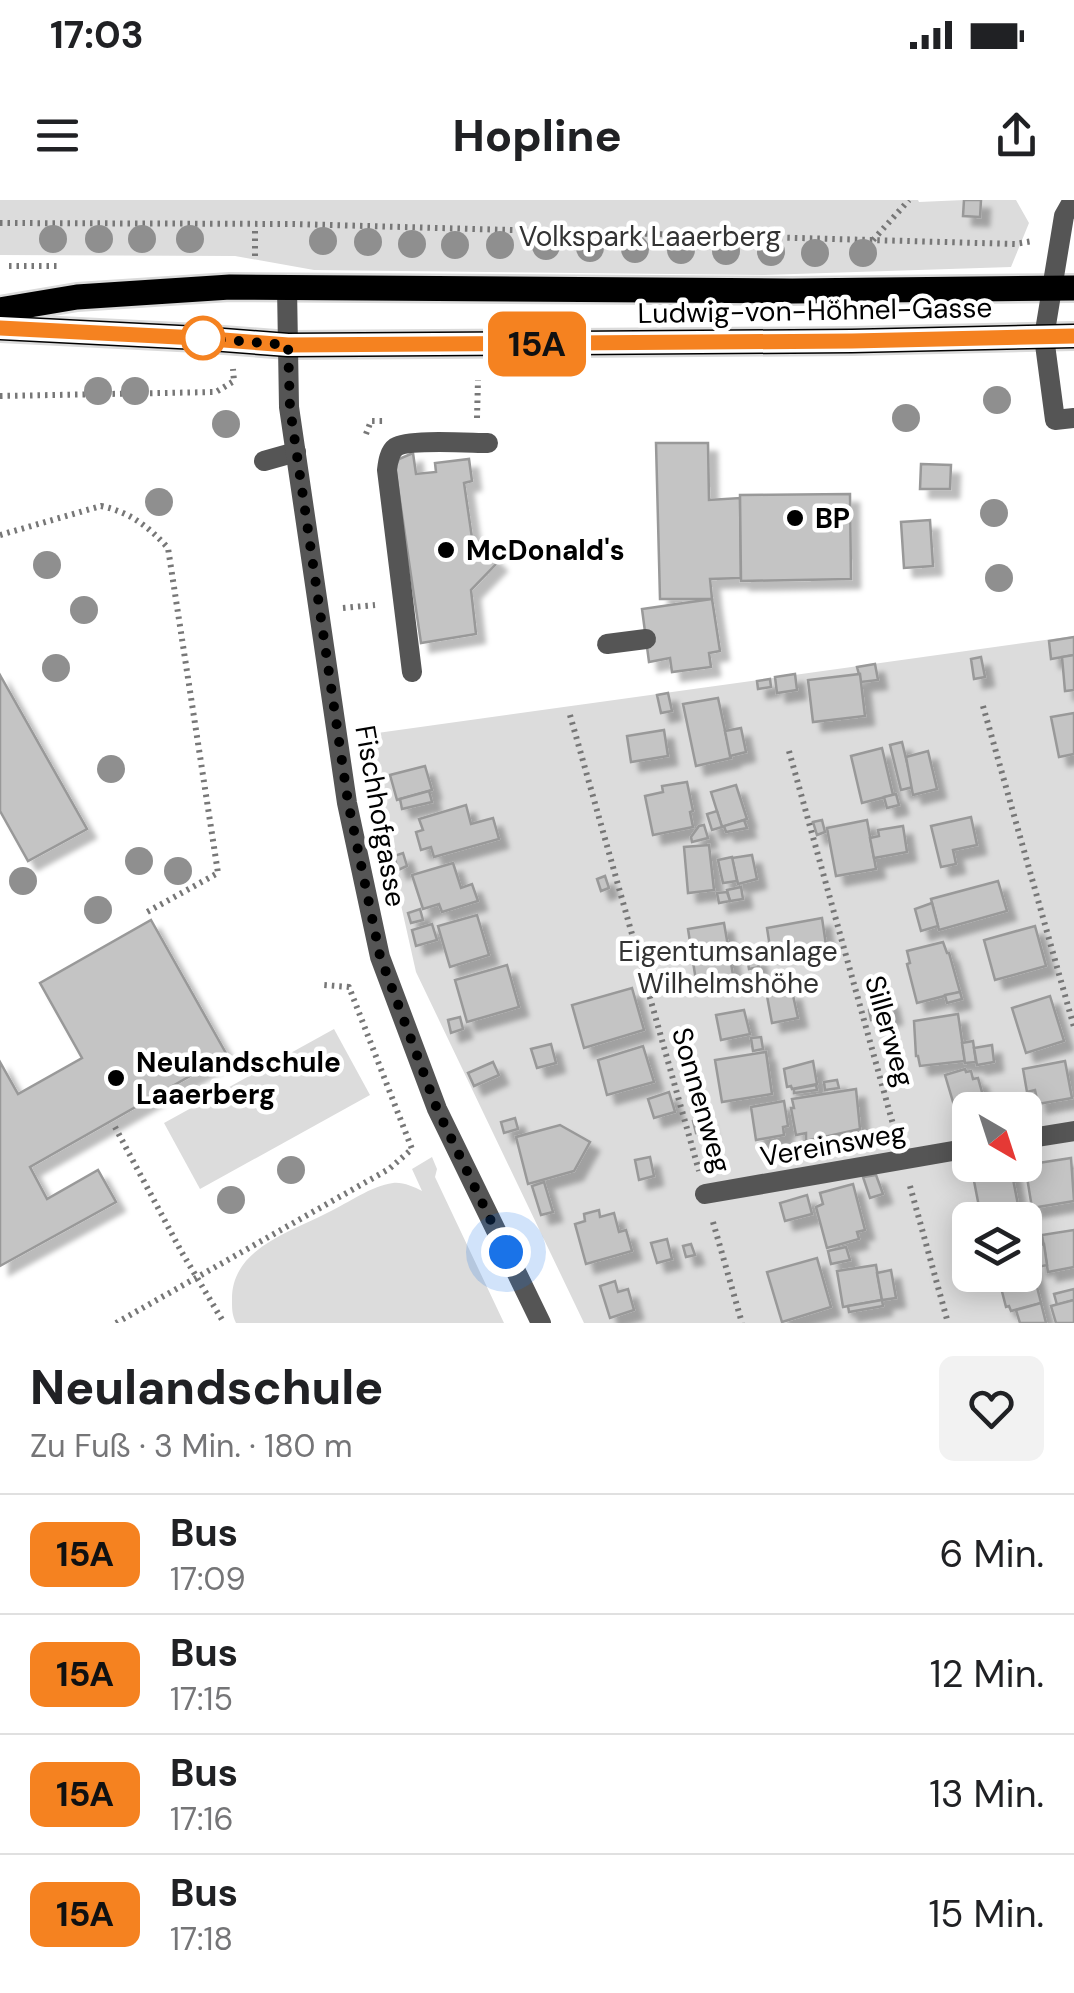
<!DOCTYPE html>
<html lang="de">
<head>
<meta charset="utf-8">
<style>
	:root { --surface:#fff; --page:#f2f2f2; --text:#202124; --muted:#757577; --line:#e0e0e0 }
	body { margin:0; font-family:"DM Sans",sans-serif; background:var(--page); color:var(--text); height:100vh; display:flex; flex-direction:column; font-size:38px; white-space:nowrap }
	* { box-sizing:border-box; margin:0 }
	p { font-size:32px; color:var(--muted) }
	.icon { flex:none; width:55px; height:55px; fill:none; stroke:currentColor; stroke-width:2; stroke-linecap:round; stroke-linejoin:round }
	.map { position:relative; height:1123px; overflow:hidden }
	.sheet { display:flex; flex-direction:column; background:var(--surface); flex:1 }
	.sheet>* { flex:none }
	.badge { padding:0 20px; border-radius:15px; font-size:35px; line-height:65px }
	.needle { width:65px; rotate:141deg }
	.controls { position:absolute; left:952px; top:892px; display:grid; gap:20px }
	.controls a { display:grid; place-items:center; width:90px; height:90px; border-radius:15px; background:var(--surface); box-shadow:0 5px 25px #0003; font-size:50px }
	.you { position:absolute; width:50px; height:50px; margin:-25px; border:8px solid #fff; border-radius:50%; background:#1a73e8; box-shadow:0 0 0 15px #1a73e833 }
	.map>.badge { position:absolute; translate:-50% -50%; box-shadow:0 0 0 5px #fff }
	.round { display:grid; place-items:center; flex:none; width:105px; height:105px; border-radius:15px; background:var(--page) }
	.summary { display:flex; align-items:center; justify-content:space-between; height:170px; padding:0 30px }
	h1 { font-size:48px; font-weight:800; line-height:75px }
	ul { padding:0; list-style:none }
	li { display:flex; align-items:center; gap:30px; height:120px; padding:0 30px; border-top:2px solid var(--line) }
	li div { flex:1 }
	li b { display:block; font-size:38px }
	li em { font-style:normal }
	li .badge { min-width:110px; font-weight:700; text-align:center }
	.status { display:flex; justify-content:space-between; align-items:center; height:70px; padding:0 50px; background:var(--surface); direction:ltr }
	.status svg { height:28px; fill:currentColor }
	header { display:flex; justify-content:space-between; align-items:center; height:130px; padding:0 30px; background:var(--surface); font-size:45px; font-weight:800 }
	.map>svg:first-child { display:block }
	.green { fill:#dcdcdc; fill-rule:evenodd }
	.building { fill:#c4c4c4; stroke:#999; stroke-width:2.5; filter:url(#shadow) }
	.lines { fill:none; stroke-linecap:round; stroke-linejoin:round }
	.primary-casing { stroke:#dbdbdb; stroke-width:30 }
	.path { stroke:#777; stroke-width:6; stroke-dasharray:2.5 5; stroke-linecap:butt }
	.service { stroke:#555; stroke-width:20 }
	.minor { stroke:#555; stroke-width:20 }
	.primary { stroke:#000; stroke-width:25 }
	.tree { fill:#8f8f8f }
	.line-casing { stroke:#fff; stroke-width:22 }
	.line { stroke:#f58220; stroke-width:15 }
	.walk { stroke:#000; stroke-width:10; stroke-dasharray:0 18 }
	.stop-dot { fill:#fff; stroke:#f58220; stroke-width:5 }
	.poi-dot { fill:#000; stroke:#fff; stroke-width:4 }
	.labels { text-anchor:middle; stroke-width:9; stroke-linejoin:round; paint-order:stroke }
	.park-label { font-size:28px; fill:#333; stroke:#fff }
	.street-label { font-size:28px; fill:#000; stroke:#fff }
	.poi-label { font-size:28px; font-weight:bold; fill:#000; stroke:#fff; text-anchor:start }
</style>
</head>
<body>
<div class="status"><b>17:03</b><svg viewBox="0 0 49 12"><path d="M0 12V9h3v3zM5 12V6h3v6zM10 12V3h3v9zM15 12V0h3v12zM26 1h20v11H26zM47 4h2v5h-2z"/></svg></div>
<header><svg class="icon" aria-label="menu" viewBox="0 0 24 24"><path d="M4 6h16M4 12h16M4 18h16"/></svg>Hopline<svg class="icon" aria-label="share" viewBox="0 0 24 24"><path d="M12 15V3M7 8l5-5 5 5M5 13v7h14v-7"/></svg></header>
<div class="map">
<svg width="1074" height="1123" viewBox="0 0 1074 1123">
	<defs>
		<filter id="shadow"><feDropShadow dx="9" dy="9" stdDeviation="2.5" flood-color="#0004"/></filter>
	</defs>
	<rect width="100%" height="100%" fill="#fff"/>
	<g class="green">
		<path d="M0 0H918L919 2 964 0 979 17 981 0H1016L1029 23 1011 67 764 75 314 70 235 56 0 55Z"/>
		<path d="M1074 436V1123H584L416 772 363 535ZM970 910H1025V965H970ZM970 1020H1025V1075H970Z"/>
		<path d="M334 829 370 895 200 989 164 923Z"/>
		<path d="M432 957 437 969 435 977 504 1123H236C232 1115 232 1109 232 1100 231 1048 291 1032 329 1012 348 1003 371 986 393 983 403 982 414 987 422 991L412 969Z"/>
	</g>
	<g class="building">
		<path d="M964 0H981L980 17 963 16Z"/>
		<path d="M656 243H708L709 300 740 298 741 378 710 379 712 399H660Z"/>
		<path d="M413 253 416 274 436 272 435 263 469 259 472 281 464 283 472 338 498 362 471 390 476 434 421 443 395 267 399 259Z"/>
		<path d="M921 264 951 265 950 289H920Z"/>
		<path d="M850 294 851 379 741 381 740 295Z"/>
		<path d="M930 320 933 366 904 368 901 322Z"/>
		<path d="M712 399 720 451 709 453 711 467 672 472 670 458 649 462 642 409Z"/>
		<path d="M1074 437V455L1051 459 1049 441Z"/>
		<path d="M1074 455V490L1065 491 1062 457Z"/>
		<path d="M981 457 985 477 974 479 971 459Z"/>
		<path d="M875 464 878 480 861 482 857 467Z"/>
		<path d="M795 474 797 490 777 493 775 477Z"/>
		<path d="M860 474 865 516 813 522 808 480Z"/>
		<path d="M0 475 87 629 28 661 0 611Z"/>
		<path d="M770 479 771 487 758 489 757 481Z"/>
		<path d="M668 493 672 511 661 513 657 495Z"/>
		<path d="M718 498 731 558 696 566 683 504Z"/>
		<path d="M1074 513V554L1059 557 1051 517Z"/>
		<path d="M741 528 746 552 730 556 725 531Z"/>
		<path d="M664 530 668 556 631 562 627 536Z"/>
		<path d="M902 542 913 587 901 590 890 545Z"/>
		<path d="M882 548 893 595 862 603 851 556Z"/>
		<path d="M928 551 937 589 913 595 906 557Z"/>
		<path d="M425 566 432 590 397 600 390 575Z"/>
		<path d="M687 582 693 611 690 612 693 627 653 635 645 596 663 592 662 586Z"/>
		<path d="M736 585 747 619 722 627 711 592Z"/>
		<path d="M429 591 432 602 402 609 400 599Z"/>
		<path d="M896 594 899 605 887 608 884 597Z"/>
		<path d="M466 605 471 624 493 618 499 639 434 657 431 647 421 650 416 632 423 630 419 619Z"/>
		<path d="M717 611 722 627 712 630 707 614Z"/>
		<path d="M971 617 977 645 953 650 956 664 941 667 931 626Z"/>
		<path d="M744 620 747 628 726 632 724 626Z"/>
		<path d="M822 620 825 632 817 635 813 622Z"/>
		<path d="M867 620 876 669 836 676 827 628Z"/>
		<path d="M704 625 708 638 692 642 691 637 699 626Z"/>
		<path d="M903 626 907 652 874 658 870 638 879 636 878 630Z"/>
		<path d="M709 645 714 690 688 693 684 647Z"/>
		<path d="M403 653 407 666 398 670 394 656Z"/>
		<path d="M752 655 757 679 738 684 732 658Z"/>
		<path d="M732 657 737 681 723 683 718 660Z"/>
		<path d="M453 663 461 688 472 684 478 701 442 712 439 704 423 709 412 675Z"/>
		<path d="M605 676 609 688 601 691 597 679Z"/>
		<path d="M998 681 1007 711 939 730 931 699Z"/>
		<path d="M741 687 743 699 730 701 727 690Z"/>
		<path d="M727 692 730 701 719 703 717 693Z"/>
		<path d="M932 703 938 726 921 731 915 709Z"/>
		<path d="M420 709 423 720 411 723 408 713Z"/>
		<path d="M477 715 489 755 450 767 438 726Z"/>
		<path d="M822 718 826 745 771 754 767 728Z"/>
		<path d="M151 720 227 855 30 967 47 999 98 970 116 1002 0 1066V862L18 894 82 858 40 783Z"/>
		<path d="M724 723 733 775 696 781 688 729Z"/>
		<path d="M432 724 437 740 416 746 412 730Z"/>
		<path d="M1035 726 1046 766 995 780 984 740Z"/>
		<path d="M943 742 947 753H949L960 792 917 803 907 764 910 763 907 751Z"/>
		<path d="M757 756 759 767 749 769 747 757Z"/>
		<path d="M507 765 519 807 467 822 455 780Z"/>
		<path d="M632 788 644 830 584 848 572 805Z"/>
		<path d="M792 791 798 818 772 823 767 796Z"/>
		<path d="M960 792 962 799 947 803 945 795Z"/>
		<path d="M1050 796 1064 841 1026 853 1012 808Z"/>
		<path d="M889 798 893 815 871 820 869 810 876 808 874 801Z"/>
		<path d="M744 810 750 834 721 840 716 815Z"/>
		<path d="M958 814 965 861 920 866 918 856H916L914 821Z"/>
		<path d="M460 817 463 829 451 833 448 820Z"/>
		<path d="M761 837 763 849 753 851 751 838Z"/>
		<path d="M973 841 976 862 965 863 962 843Z"/>
		<path d="M551 844 556 863 537 868 531 849Z"/>
		<path d="M992 845 994 862 977 865 974 848Z"/>
		<path d="M643 846 654 882 607 895 598 860Z"/>
		<path d="M766 852 772 894 722 902 715 860Z"/>
		<path d="M813 861 817 884 792 889 791 886 787 887 784 869Z"/>
		<path d="M1065 861 1072 898 1038 904 1035 890 1027 892 1023 869Z"/>
		<path d="M493 862 499 875 474 886 468 873Z"/>
		<path d="M965 869 966 872 971 871 973 879 978 878 985 903 956 912 945 875Z"/>
		<path d="M837 880 839 888 825 890 824 882Z"/>
		<path d="M816 885 817 890 794 893V889Z"/>
		<path d="M856 889 860 929 806 941V933L796 935 791 908H794L792 899Z"/>
		<path d="M669 892 675 912 654 918 648 899Z"/>
		<path d="M784 901 788 926 783 927 784 935 756 940 751 907Z"/>
		<path d="M515 918 518 929 504 933 501 922Z"/>
		<path d="M705 918 708 930 696 933 693 921Z"/>
		<path d="M560 925 590 942 574 971 528 984 516 937Z"/>
		<path d="M650 957 654 976 639 980 635 960Z"/>
		<path d="M1071 958 1074 1001 1032 1008 1025 965Z"/>
		<path d="M995 965H1010L1012 974 998 977Z"/>
		<path d="M1012 974 1019 1010 981 1017 974 981Z"/>
		<path d="M876 975 883 994 870 998 863 977Z"/>
		<path d="M544 982 553 1012 541 1015 532 986Z"/>
		<path d="M853 984 865 1030 857 1032 859 1039 827 1048 816 1007 823 1004 820 993Z"/>
		<path d="M807 995 812 1014 785 1021 780 1003Z"/>
		<path d="M599 1010 600 1017 614 1013 619 1032 626 1030 632 1051 586 1064 575 1024 585 1021 584 1014Z"/>
		<path d="M1074 1030V1067L1048 1072 1042 1035Z"/>
		<path d="M667 1039 672 1059 657 1063 651 1043Z"/>
		<path d="M691 1044 695 1055 686 1057 683 1046Z"/>
		<path d="M1044 1044 1047 1065 1038 1067 1035 1046Z"/>
		<path d="M846 1047 850 1060 831 1064 828 1051Z"/>
		<path d="M817 1058 831 1107 782 1122 767 1072Z"/>
		<path d="M1031 1063 1041 1103 1011 1111 1009 1106 1006 1107 998 1076 1025 1075V1064Z"/>
		<path d="M876 1065 882 1100 843 1107 837 1071Z"/>
		<path d="M891 1070 896 1098 882 1100 877 1073Z"/>
		<path d="M615 1081 618 1092 628 1089 634 1110 610 1118 600 1086Z"/>
		<path d="M1074 1089V1100L1057 1105 1054 1094Z"/>
		<path d="M882 1100 883 1106 849 1112 848 1106Z"/>
		<path d="M1074 1100V1123H1056L1051 1106Z"/>
		<path d="M1041 1103 1046 1123H1020L1016 1110Z"/>
	</g>
	<g class="lines">
		<g class="primary-casing">
			<g id="primary">
				<path d="M0 110 77 97 230 87 792 91 1074 88"/>
				<path d="M0 128 198 138 288 145 852 141 1074 136"/>
			</g>
		</g>
		<g class="path">
			<path d="M0 23 294 24 1015 44 1033 41"/>
			<path d="M873 40 909 0"/>
			<path d="M255 56V29"/>
			<path d="M9 66H58"/>
			<path d="M0 196 216 192 234 181 233 169"/>
			<path d="M477 218 478 180"/>
			<path d="M366 234 371 221H385"/>
			<path d="M0 335 101 306C130 312 149 327 168 348L218 673 147 712"/>
			<path d="M343 408 375 405"/>
			<path d="M983 506 1074 827"/>
			<path d="M570 515 699 971"/>
			<path d="M789 551 896 935"/>
			<path d="M115 927 181 1051 224 1123"/>
			<path d="M910 986 948 1123"/>
			<path d="M713 1022 742 1123"/>
			<path d="M116 1123 389 969 412 949 349 787 324 785"/>
		</g>
		<g class="service">
			<path d="M1073 0 1064 16 1044 137 1055 220 1074 218"/>
			<path d="M264 261 296 252"/>
			<path d="M607 444 646 439"/>
			<path d="M412 472 387 270C388 262 389 252 396 247 408 239 471 243 488 243"/>
			<path d="M1025 939 1074 931"/>
			<path d="M705 994 970 948"/>
		</g>
		<path class="minor" d="M287 87 289 207 347 603 380 757 437 909 541 1123"/>
		<use href="#primary" class="primary"/>
	</g>
	<g class="tree">
		<circle cx="53" cy="39" r="14"/>
		<circle cx="99" cy="39" r="14"/>
		<circle cx="142" cy="39" r="14"/>
		<circle cx="190" cy="39" r="14"/>
		<circle cx="323" cy="41" r="14"/>
		<circle cx="368" cy="42" r="14"/>
		<circle cx="412" cy="44" r="14"/>
		<circle cx="455" cy="45" r="14"/>
		<circle cx="500" cy="45" r="14"/>
		<circle cx="546" cy="46" r="14"/>
		<circle cx="590" cy="48" r="14"/>
		<circle cx="635" cy="49" r="14"/>
		<circle cx="681" cy="50" r="14"/>
		<circle cx="726" cy="51" r="14"/>
		<circle cx="771" cy="52" r="14"/>
		<circle cx="815" cy="53" r="14"/>
		<circle cx="863" cy="53" r="14"/>
		<circle cx="98" cy="191" r="14"/>
		<circle cx="135" cy="191" r="14"/>
		<circle cx="997" cy="200" r="14"/>
		<circle cx="906" cy="218" r="14"/>
		<circle cx="226" cy="224" r="14"/>
		<circle cx="159" cy="302" r="14"/>
		<circle cx="994" cy="313" r="14"/>
		<circle cx="47" cy="365" r="14"/>
		<circle cx="999" cy="378" r="14"/>
		<circle cx="84" cy="410" r="14"/>
		<circle cx="56" cy="468" r="14"/>
		<circle cx="111" cy="569" r="14"/>
		<circle cx="139" cy="661" r="14"/>
		<circle cx="178" cy="671" r="14"/>
		<circle cx="23" cy="681" r="14"/>
		<circle cx="98" cy="710" r="14"/>
		<circle cx="291" cy="970" r="14"/>
		<circle cx="231" cy="1000" r="14"/>
	</g>
	<g class="lines">
		<g class="line-casing">
			<path id="line" d="M0 128 198 138 288 145 852 141 1074 136"/>
		</g>
		<use href="#line" class="line"/>
		<path class="walk" d="M203 138 288 145 290 208 348 602 380 756 437 909 506 1052"/>
	</g>
	<circle class="stop-dot" cx="203" cy="138" r="20"/>
	<g class="poi-dot">
		<circle cx="795" cy="318" r="10"/>
		<circle cx="446" cy="350" r="10"/>
		<circle cx="116" cy="878" r="10"/>
	</g>
	<g class="labels">
		<g class="park-label">
			<text x="650" y="46">Volkspark Laaerberg</text>
			<text x="728" y="761">Eigentumsanlage<tspan x="728" dy="32">Wilhelmshöhe</tspan></text>
		</g>
		<g class="street-label">
			<text transform="translate(815 110) rotate(-1)" y="10">Ludwig-von-Höhnel-Gasse</text>
			<text transform="translate(381 616) rotate(80)" y="10">Fischhofgasse</text>
			<text transform="translate(890 831) rotate(74)" y="10">Sillerweg</text>
			<text transform="translate(702 900) rotate(74)" y="10">Sonnenweg</text>
			<text transform="translate(833 944) rotate(-10)" y="10">Vereinsweg</text>
		</g>
		<g class="poi-label">
			<text x="815" y="328">BP</text>
			<text x="466" y="360">McDonald's</text>
			<text x="136" y="872">Neulandschule<tspan x="136" dy="32">Laaerberg</tspan></text>
		</g>
	</g>
</svg>
<div class="controls">
<a><svg class="needle" viewBox="-14 -14 28 28"><path d="M0-13l5 13h-10z" fill="#e53935"/><path d="M0 13l5-13h-10z" fill="#757577"/></svg></a>
<a><svg class="icon" aria-label="layers" viewBox="0 0 24 24"><path d="M12 4l9 5-9 5-9-5zM3 14l9 5 9-5"/></svg></a>
</div>
<div class="you" style="left:506px;top:1052px"></div>
<b class="badge" style="left:537px;top:144px;background:#f58220;color:#111">15A</b>
</div>
<section class="sheet">
<div class="summary"><div><h1>Neulandschule</h1><p>Zu Fuß · 3 Min. · 180 m</p></div><a class="round"><svg class="icon" aria-label="heart" viewBox="0 0 24 24"><path d="M12 20l-8-8c-3-5 5-10 8-4 3-6 11-1 8 4z"/></svg></a></div>
<ul>
<li><span class="badge" style="background:#f58220;color:#111">15A</span><div><b>Bus</b><p>17:09</p></div><em>6 Min.</em></li>
<li><span class="badge" style="background:#f58220;color:#111">15A</span><div><b>Bus</b><p>17:15</p></div><em>12 Min.</em></li>
<li><span class="badge" style="background:#f58220;color:#111">15A</span><div><b>Bus</b><p>17:16</p></div><em>13 Min.</em></li>
<li><span class="badge" style="background:#f58220;color:#111">15A</span><div><b>Bus</b><p>17:18</p></div><em>15 Min.</em></li>
</ul>
</section>
</body>
</html>
